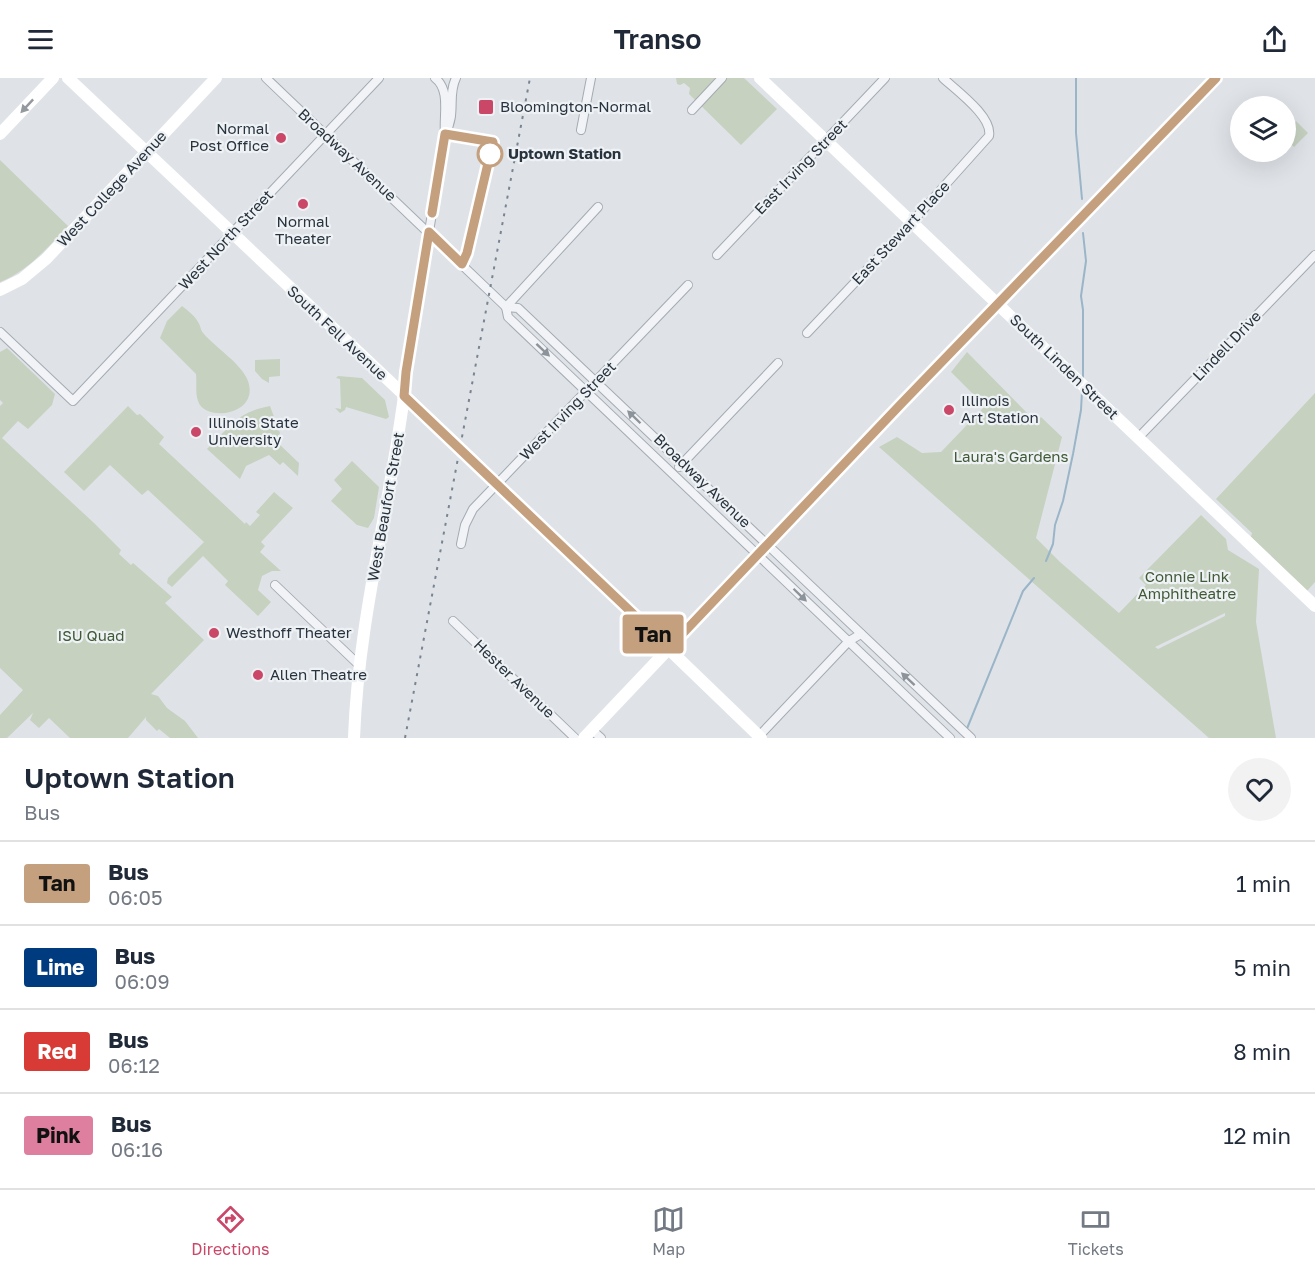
<!DOCTYPE html>
<html lang="en">
<head>
<meta charset="utf-8">
<style>
	:root { --surface:#fff; --page:#f2f2f3; --text:#1f2937; --muted:#747a83; --line:#e0e1e3; --accent:#ca4768 }
	body { margin:0; font-family:"Golos Text",sans-serif; background:var(--page); color:var(--text); height:100vh; display:flex; flex-direction:column; font-size:22px; white-space:nowrap }
	* { box-sizing:border-box; margin:0 }
	p { font-size:20px; color:var(--muted) }
	.icon { flex:none; width:33px; height:33px; fill:none; stroke:currentColor; stroke-width:2; stroke-linecap:round; stroke-linejoin:round }
	.map { position:relative; height:660px; overflow:hidden }
	.details { display:flex; flex-direction:column; background:var(--surface); flex:1 }
	.details>* { flex:none }
	.badge { padding:0 12px; border-radius:4px; font-size:21px; line-height:39px }
	.controls { position:absolute; left:1230px; top:18px; display:grid; gap:12px }
	.controls a { display:grid; place-items:center; width:66px; height:66px; border-radius:50%; background:var(--surface); box-shadow:0 6px 24px #0002; font-size:30px }
	.map>.badge { position:absolute; translate:-50% -50%; box-shadow:0 0 0 3px #fff }
	.round { display:grid; place-items:center; flex:none; width:63px; height:63px; border-radius:32px; background:var(--page) }
	.headline { display:flex; align-items:center; justify-content:space-between; height:102px; padding:0 24px }
	h1 { font-size:28px; font-weight:600; line-height:45px }
	ul { padding:0; list-style:none }
	li { display:flex; align-items:center; gap:18px; height:84px; padding:0 24px; border-top:2px solid var(--line) }
	li div { flex:1 }
	li b { display:block; font-size:22px }
	li em { font-style:normal }
	li .badge { min-width:66px; font-weight:700; text-align:center }
	header { display:flex; justify-content:space-between; align-items:center; height:78px; padding:0 24px; background:var(--surface); font-size:27px; font-weight:600 }
	.dock { display:flex; justify-content:space-around; align-items:center; height:84px; border-top:2px solid var(--line); background:var(--surface); font-size:16px; color:var(--muted) }
	.dock a { display:grid; justify-items:center; gap:3px }
	.dock .active { color:var(--accent) }
	.map>svg:first-child { display:block }
	.green { fill:#c6d1c0; fill-rule:evenodd }
	.lines { fill:none; stroke-linecap:round; stroke-linejoin:round }
	.stream { stroke:#9ab5c7; stroke-width:2 }
	.street-casing { stroke:#a4abb2; stroke-width:10 }
	.street { stroke:#f1f3f6; stroke-width:8 }
	.secondary { stroke:#fff; stroke-width:12 }
	.rail { stroke:#798491; stroke-width:2; stroke-dasharray:3 6; stroke-linecap:butt }
	.oneway { fill:#94999e }
	.oneway2 { fill:#8c939a }
	.line-casing { stroke:#fff; stroke-width:14 }
	.line { stroke:#c5a07f; stroke-width:9 }
	.poi-dot { fill:#ca4768; stroke:#eef2f5; stroke-width:2 }
	.stop-dot { fill:#fff; stroke:#c5a07f; stroke-width:3 }
	.labels { text-anchor:middle; stroke-width:4.5; stroke-linejoin:round; paint-order:stroke }
	.poi-label { font-size:15px; fill:#28333e; stroke:#eef2f5; text-anchor:start }
	.stop-label { font-size:15px; font-weight:bold; fill:#28333e; stroke:#eef2f5; text-anchor:start }
	.street-label { font-size:15px; fill:#28333e; stroke:#eef2f5 }
	.park-label { font-size:15px; fill:#405936; stroke:#eef2f5 }
</style>
</head>
<body>
<header><svg class="icon" aria-label="menu" viewBox="0 0 24 24"><path d="M4 6h16M4 12h16M4 18h16"/></svg>Transo<svg class="icon" aria-label="share" viewBox="0 0 24 24"><path d="M12 15V3M7 8l5-5 5 5M5 13v7h14v-7"/></svg></header>
<div class="map">
<svg width="1315" height="660" viewBox="0 0 1315 660">
	<rect width="100%" height="100%" fill="#dfe3e8"/>
	<g class="green">
		<path d="M676 0H744L777 31 741 67 689 16 690 10 684 5 680 7 677 6Z"/>
		<path d="M1296 43 1308 55 1294 69 1286 61 1287 53Z"/>
		<path d="M0 82 68 148C48 169 28 193 0 204Z"/>
		<path d="M182 228C187 232 195 238 198 244 201 248 200 252 204 256 216 270 242 286 248 303 260 337 205 345 198 323 195 315 197 304 196 296L160 260 167 243Z"/>
		<path d="M7 270 55 316 52 327 28 351 18 343 2 360 94 445 121 472 119 476 131 487 133 485 172 519 165 525 204 562 151 616 158 618 167 630 185 643 198 660H170L159 651 157 653 146 642V639L128 660H70L49 640 39 650 30 642 33 635 7 660H0V637L23 612 0 590V328L3 325 0 322V274Z"/>
		<path d="M967 274 1036 344 1041 339 1062 359 1036 460 1060 484 1119 535 1146 507 1139 500 1201 437 1226 461 1228 472 1259 491 1256 544 1276 660H1209L879 369 897 359 922 375 941 374 985 328 951 294ZM1225 535V538L1158 571 1155 569Z"/>
		<path d="M280 281V298L269 299V305L262 301 255 293V282Z"/>
		<path d="M338 298 362 300 385 322 389 339 386 341 346 329 345 332 340 335 335 330 341 331 340 301 336 300Z"/>
		<path d="M1315 315V504L1307 513 1251 459 1252 455 1216 421Z"/>
		<path d="M128 328 137 337 140 336 164 359 159 366 245 446 246 444 250 448 260 437 256 434 274 414 293 430 261 464 265 468 260 474 281 493H272L262 498 258 512 271 524 258 538 225 507 228 503 203 478 172 509 167 505 168 500 204 464 148 412 142 417 110 387 84 413 64 394Z"/>
		<path d="M270 328 280 355 277 364 299 385 298 398 283 384 280 387 269 377 246 388 240 401 207 371C231 348 237 334 270 328Z"/>
		<path d="M352 383 379 409 374 440 368 450 357 447 331 423 342 411 334 402Z"/>
	</g>
	<g class="lines">
		<g class="stream">
			<path d="M1076 0V55L1082 121"/>
			<path d="M1083 301V232L1081 218 1086 183 1083 155"/>
			<path d="M1046 483 1053 466 1055 447 1063 423 1073 376 1081 332 1082 313"/>
			<path d="M966 653 1023 513 1034 500"/>
		</g>
		<g class="street-casing">
			<g id="street">
				<path d="M266 0 506 229 508 239 950 660"/>
				<path d="M692 32 722 0"/>
				<path d="M581 52 591 0"/>
				<path d="M445 56C457 35 447 18 456 0"/>
				<path d="M717 177 885 0"/>
				<path d="M506 229 518 230 971 660"/>
				<path d="M506 229 598 129"/>
				<path d="M0 254 73 323 379 0"/>
				<path d="M807 255 912 144 989 58C993 39 957 13 943 0"/>
				<path d="M404 318 406 294 445 56C443 38 451 12 435 0"/>
				<path d="M1138 360 1315 177"/>
				<path d="M679 389 778 285"/>
				<path d="M461 466 465 447 473 431 688 207"/>
				<path d="M275 507 359 587"/>
				<path d="M453 543 575 660"/>
				<path d="M592 652 601 660"/>
				<path d="M759 658 849 563 861 556"/>
			</g>
		</g>
		<use href="#street" class="street"/>
		<g class="secondary">
			<path d="M68 0 454 364 761 660"/>
			<path d="M760 0 1315 528"/>
			<path d="M0 56 53 0"/>
			<path d="M0 212 22 201 46 181 216 0"/>
			<path d="M354 660C358 544 389 432 404 318"/>
			<path d="M584 660 879 349 1216 0"/>
		</g>
		<path class="rail" d="M405 660 530 0"/>
	</g>
	<defs><path id="oneway-solid" d="M-6-.8H1V-3.2L6.5 0L1 3.2V.8H-6Z" transform="scale(1.5)"/></defs>
	<use class="oneway" href="#oneway-solid" transform="translate(27 28) rotate(133)"/>
	<g class="oneway2">
		<use href="#oneway-solid" transform="translate(543 272) rotate(43)"/>
		<use href="#oneway-solid" transform="translate(634 339) rotate(-136)"/>
		<use href="#oneway-solid" transform="translate(800 517) rotate(44)"/>
		<use href="#oneway-solid" transform="translate(908 601) rotate(-137)"/>
	</g>
	<g class="lines">
		<g class="line-casing">
			<path id="line" d="M432 135 445 56 493 64 467 175 462 186 429 154 406 294 404 318 669 570 901 326 1216 0"/>
		</g>
		<use href="#line" class="line"/>
	</g>
	<g class="poi-dot">
		<rect x="478" y="21" width="16" height="16" rx="3"/>
		<circle cx="281" cy="60" r="6"/>
		<circle cx="303" cy="126" r="6"/>
		<circle cx="949" cy="332" r="6"/>
		<circle cx="196" cy="354" r="6"/>
		<circle cx="214" cy="555" r="6"/>
		<circle cx="258" cy="597" r="6"/>
	</g>
	<circle class="stop-dot" cx="490" cy="76" r="12"/>
	<g class="labels">
		<g class="poi-label">
			<text x="500" y="34">Bloomington-Normal</text>
			<text x="269" y="56" text-anchor="end">Normal<tspan x="269" dy="17">Post Office</tspan></text>
			<text x="303" y="149" text-anchor="middle">Normal<tspan x="303" dy="17">Theater</tspan></text>
			<text x="961" y="328">Illinois<tspan x="961" dy="17">Art Station</tspan></text>
			<text x="208" y="350">Illinois State<tspan x="208" dy="17">University</tspan></text>
			<text x="226" y="560">Westhoff Theater</text>
			<text x="270" y="602">Allen Theatre</text>
		</g>
		<g class="stop-label">
			<text x="508" y="81">Uptown Station</text>
		</g>
		<g class="street-label">
			<text transform="translate(347 77) rotate(43)" y="5">Broadway Avenue</text>
			<text transform="translate(801 89) rotate(-46)" y="5">East Irving Street</text>
			<text transform="translate(112 111) rotate(-47)" y="5">West College Avenue</text>
			<text transform="translate(901 155) rotate(-47)" y="5">East Stewart Place</text>
			<text transform="translate(226 162) rotate(-47)" y="5">West North Street</text>
			<text transform="translate(337 255) rotate(43)" y="5">South Fell Avenue</text>
			<text transform="translate(1227 268) rotate(-46)" y="5">Lindell Drive</text>
			<text transform="translate(1064 289) rotate(44)" y="5">South Linden Street</text>
			<text transform="translate(568 333) rotate(-46)" y="5">West Irving Street</text>
			<text transform="translate(702 403) rotate(44)" y="5">Broadway Avenue</text>
			<text transform="translate(386 429) rotate(-80)" y="5">West Beaufort Street</text>
			<text transform="translate(514 601) rotate(44)" y="5">Hester Avenue</text>
		</g>
		<g class="park-label">
			<text x="1011" y="384">Laura's Gardens</text>
			<text x="1187" y="504">Connie Link<tspan x="1187" dy="17">Amphitheatre</tspan></text>
			<text x="91" y="563">ISU Quad</text>
		</g>
	</g>
</svg>
<div class="controls">
<a><svg class="icon" aria-label="layers" viewBox="0 0 24 24"><path d="M12 4l9 5-9 5-9-5zM3 14l9 5 9-5"/></svg></a>
</div>
<b class="badge" style="left:653px;top:556px;background:#c5a07f;color:#111">Tan</b>
</div>
<section class="details">
<div class="headline"><div><h1>Uptown Station</h1><p>Bus</p></div><a class="round"><svg class="icon" aria-label="heart" viewBox="0 0 24 24"><path d="M12 20l-8-8c-3-5 5-10 8-4 3-6 11-1 8 4z"/></svg></a></div>
<ul>
<li><span class="badge" style="background:#c5a07f;color:#111">Tan</span><div><b>Bus</b><p>06:05</p></div><em>1 min</em></li>
<li><span class="badge" style="background:#003b80;color:#fff">Lime</span><div><b>Bus</b><p>06:09</p></div><em>5 min</em></li>
<li><span class="badge" style="background:#d83b35;color:#fff">Red</span><div><b>Bus</b><p>06:12</p></div><em>8 min</em></li>
<li><span class="badge" style="background:#de7f9f;color:#111">Pink</span><div><b>Bus</b><p>06:16</p></div><em>12 min</em></li>
</ul>
</section>
<nav class="dock">
<a class="active"><svg class="icon" aria-label="directions" viewBox="0 0 24 24"><path d="M12 3l9 9-9 9-9-9zM9 14v-3h6M13 9l2 2-2 2"/></svg>Directions</a>
<a><svg class="icon" aria-label="map" viewBox="0 0 24 24"><path d="M3 6l6-2 6 2 6-2v14l-6 2-6-2-6 2zM9 4v14M15 6v14"/></svg>Map</a>
<a><svg class="icon" aria-label="tickets" viewBox="0 0 24 24"><path d="M3 7h18v10H3zM15 7v10"/></svg>Tickets</a>
</nav>
</body>
</html>
